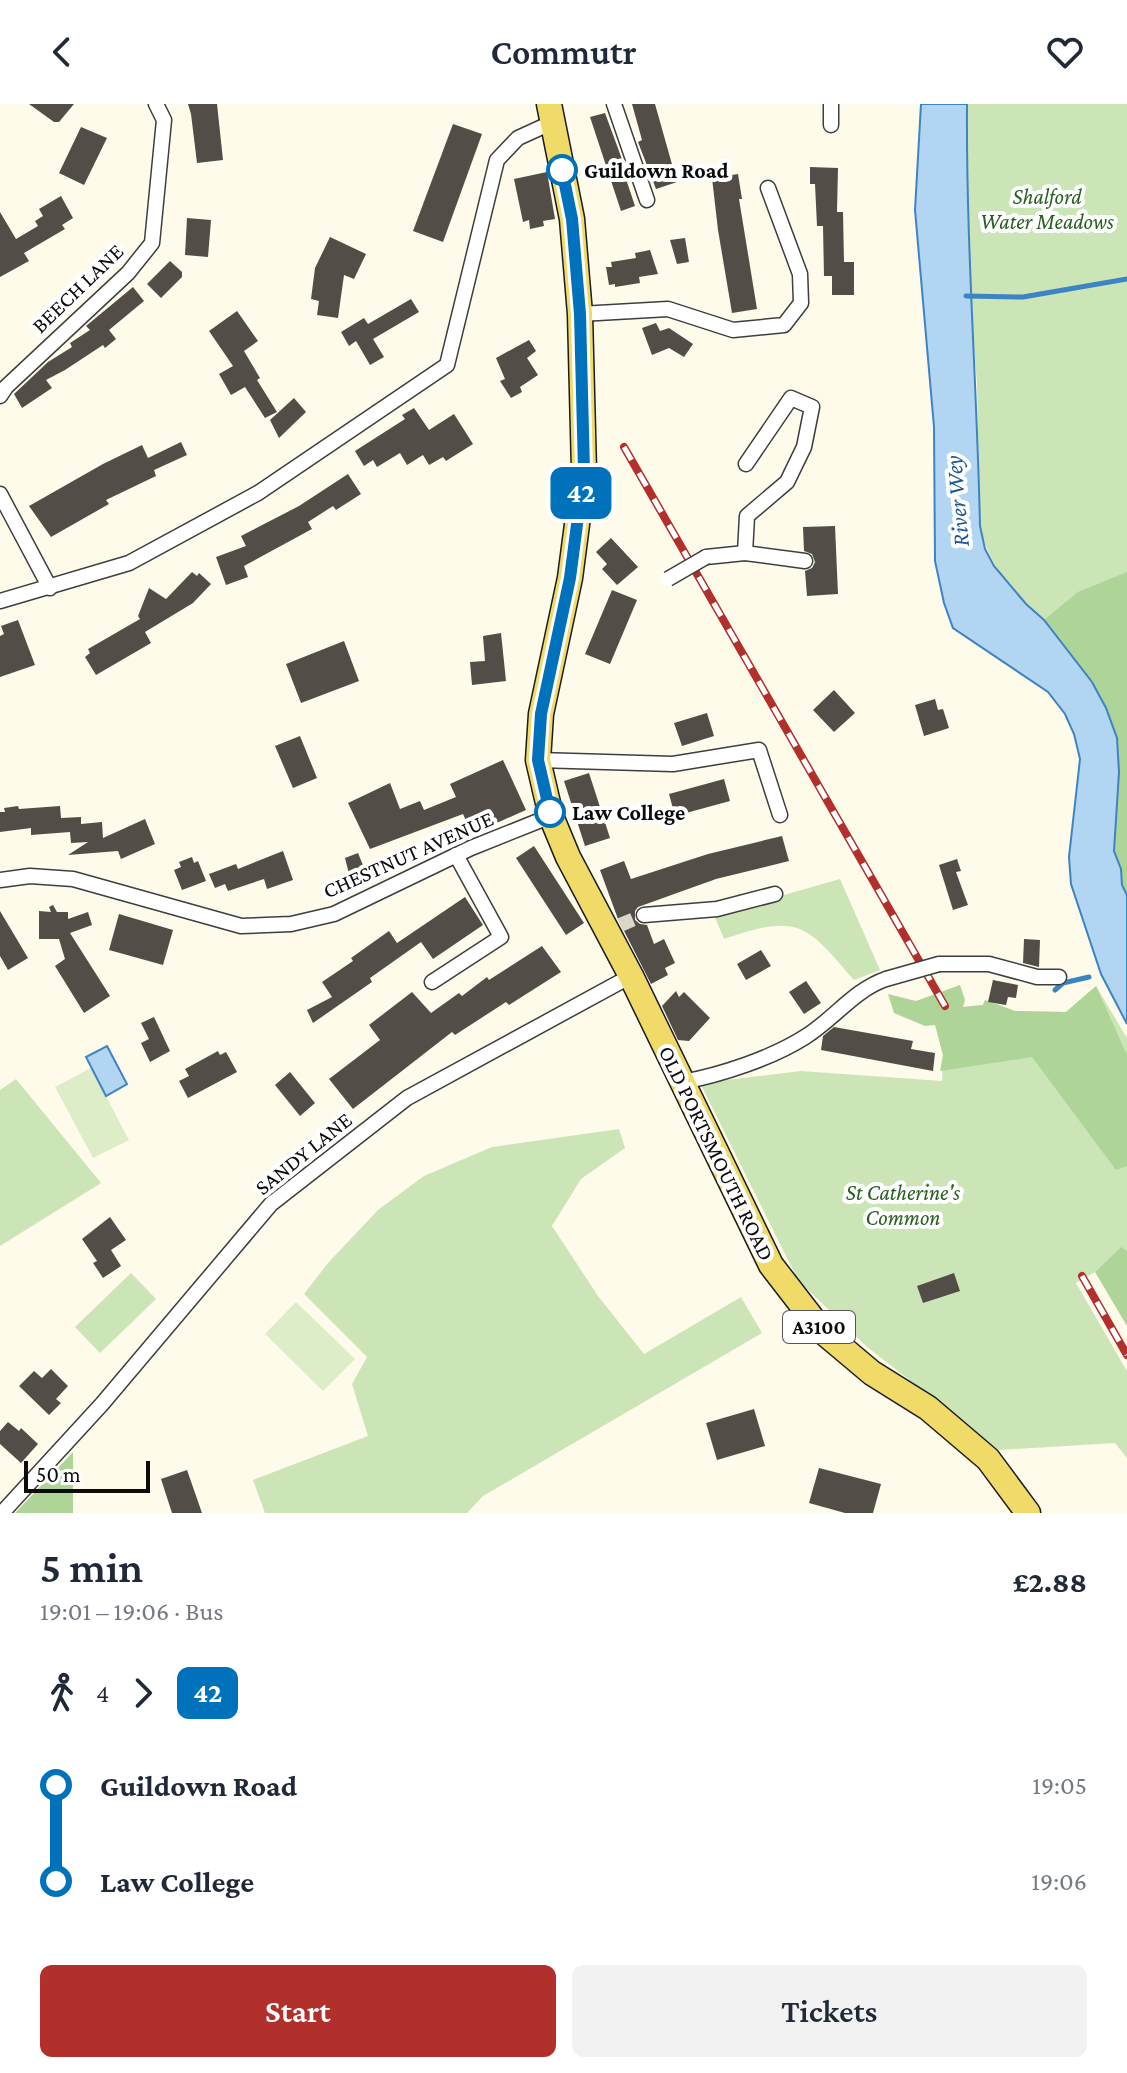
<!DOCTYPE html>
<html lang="en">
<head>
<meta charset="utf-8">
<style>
	:root { --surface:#fff; --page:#f2f2f3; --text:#1f2937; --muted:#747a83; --accent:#b2302c }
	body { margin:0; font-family:"Crimson Pro",serif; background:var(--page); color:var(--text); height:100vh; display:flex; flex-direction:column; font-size:30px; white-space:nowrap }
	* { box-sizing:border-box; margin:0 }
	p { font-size:26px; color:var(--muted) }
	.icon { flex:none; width:44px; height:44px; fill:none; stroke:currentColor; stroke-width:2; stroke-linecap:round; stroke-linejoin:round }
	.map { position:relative; height:1409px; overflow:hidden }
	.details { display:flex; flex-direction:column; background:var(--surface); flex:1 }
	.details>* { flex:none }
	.badge { padding:0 16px; border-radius:12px; font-size:28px; line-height:52px }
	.scale { position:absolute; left:24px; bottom:20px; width:126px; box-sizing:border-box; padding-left:8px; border:4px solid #0b0b0b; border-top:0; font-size:22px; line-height:28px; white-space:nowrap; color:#0b0b0b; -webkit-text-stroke:6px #fff; paint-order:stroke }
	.map>.badge { position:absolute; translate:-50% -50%; box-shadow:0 0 0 4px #fff }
	.legs { display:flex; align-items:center; gap:12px; height:88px; padding:0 40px; font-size:26px }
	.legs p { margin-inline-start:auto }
	.headline { display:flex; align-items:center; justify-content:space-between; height:136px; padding:0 40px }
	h1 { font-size:44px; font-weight:600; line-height:60px }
	.action { display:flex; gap:16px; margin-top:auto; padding:16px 40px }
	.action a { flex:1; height:92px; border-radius:12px; background:var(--accent); color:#fff; font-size:32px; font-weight:600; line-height:92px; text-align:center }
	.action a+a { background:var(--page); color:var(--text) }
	ul { padding:0 40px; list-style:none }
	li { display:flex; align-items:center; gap:28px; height:96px; font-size:30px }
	li i { display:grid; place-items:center; width:12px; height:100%; margin:0 10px; background:currentColor }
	li i::after { content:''; width:20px; height:20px; margin:-10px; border:6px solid; border-radius:50%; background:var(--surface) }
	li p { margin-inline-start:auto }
	li:first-child i { background:linear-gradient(#0000 50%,currentColor 0) }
	li:last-child i { background:linear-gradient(currentColor 50%,#0000 0) }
	header { display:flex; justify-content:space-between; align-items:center; height:104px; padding:0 40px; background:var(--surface); font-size:36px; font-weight:600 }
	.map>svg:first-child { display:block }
	.green { fill:#cbe5b7 }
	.forest { fill:#aed597 }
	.pitch { fill:#ddedc8 }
	.water { fill:#b2d5f2; stroke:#3d84c4; stroke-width:2 }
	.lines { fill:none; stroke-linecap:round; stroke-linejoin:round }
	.stream { stroke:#3d84c4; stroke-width:5 }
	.building { fill:#534d48 }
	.street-tunnel { stroke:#dad7c9; stroke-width:14; stroke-dasharray:14 7; stroke-linecap:butt }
	.street-casing { stroke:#3e3e3e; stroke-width:17 }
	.primary-casing { stroke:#1c1c1c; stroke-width:27 }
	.street { stroke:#fff; stroke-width:14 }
	.primary { stroke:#f0da68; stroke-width:24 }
	.rail-casing { stroke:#b2302c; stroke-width:8 }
	.rail { stroke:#fff; stroke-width:5; stroke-dasharray:15; stroke-linecap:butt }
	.street-bridge-casing { stroke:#3e3e3e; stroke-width:17; stroke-linecap:butt }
	.street-bridge { stroke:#fff; stroke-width:14 }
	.line-1-casing { stroke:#fff; stroke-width:18 }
	.line-1 { stroke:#0072bc; stroke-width:12 }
	.stop-1-dot { fill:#fff; stroke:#0072bc; stroke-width:4 }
	.labels { text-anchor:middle; stroke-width:8; stroke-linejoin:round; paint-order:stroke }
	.shield { fill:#fff; stroke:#545454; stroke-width:2 }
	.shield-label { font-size:20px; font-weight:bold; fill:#0b0b0b }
	.stop-label { font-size:22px; font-weight:bold; fill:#0b0b0b; stroke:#fff; text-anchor:start }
	.park-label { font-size:22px; font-style:italic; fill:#285e20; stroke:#fff }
	.street-label { font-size:22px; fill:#0b0b0b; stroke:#fff }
	.water-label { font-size:24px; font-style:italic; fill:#1d5794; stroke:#fff }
</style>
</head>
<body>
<header><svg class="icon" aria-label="back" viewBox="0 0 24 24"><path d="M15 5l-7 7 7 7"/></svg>Commutr<svg class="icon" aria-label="heart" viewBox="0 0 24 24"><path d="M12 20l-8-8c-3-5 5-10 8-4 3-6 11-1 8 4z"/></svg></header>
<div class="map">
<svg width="1127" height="1409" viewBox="0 0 1127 1409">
	<rect width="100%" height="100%" fill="#fefbea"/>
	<g class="green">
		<path d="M967 0H1127V791L1044 516C1014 489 988 462 980 422L977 279 968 177 966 91Z"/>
		<path d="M840 775 880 866 854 876C806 820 799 809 724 835L714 811Z"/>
		<path d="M1096 882 1127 934V1147L1120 1144 1095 1168 1076 1179 1127 1267V1354L1115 1339 999 1346 866 1242 798 1176 700 979 801 967 942 977 943 951 935 920 963 903 983 901 985 896 1015 907 1066 908Z"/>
		<path d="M16 975 101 1079 0 1142V986Z"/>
		<path d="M619 1025 625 1044 581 1075 552 1122 598 1192 644 1250 741 1193 762 1229 483 1392 467 1409H265L253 1376 368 1332 352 1280 367 1253 304 1190 328 1159 378 1106 424 1072 492 1043Z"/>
		<path d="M131 1169 156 1195 100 1249 75 1223Z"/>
	</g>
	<g class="forest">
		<path d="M1127 468V791L1122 781 1121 765 1114 747 1117 697 1092 578 1044 516 1078 488Z"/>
		<path d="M960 881 965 896 963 903 983 901 985 896 1015 907 1066 908 1096 882 1127 951V1062L1116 1066 1032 953 940 967 943 951 935 921 925 922 894 909 888 890 916 897Z"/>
		<path d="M1121 1143 1127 1147V1222L1095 1168Z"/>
		<path d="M73 1348V1409H15Z"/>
	</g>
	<g class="pitch">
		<path d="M91 964 129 1036 93 1054 55 983Z"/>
		<path d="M296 1198 355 1255 323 1287 265 1230Z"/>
	</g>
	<g class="water">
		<path d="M921 0H967C966 141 977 281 980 422L985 445 994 462 1026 500 1044 516 1092 578 1106 604 1117 634 1119 668 1114 747 1121 765 1122 781 1127 791V920L1101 870 1071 780 1069 753 1080 655 1074 630 1065 610 1048 588 953 524 944 499 935 457 934 323 915 106Z"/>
		<path d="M107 942 127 980 106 992 86 953Z"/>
	</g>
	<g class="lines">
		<g class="stream">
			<path d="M966 192 1023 193 1127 175"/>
			<path d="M1055 886 1063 879 1089 873"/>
		</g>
	</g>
	<g class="building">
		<path d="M29 0H74L59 18H54Z"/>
		<path d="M188 0H217L223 56 197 59 191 10Z"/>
		<path d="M632 0H655L677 78 656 85 638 38 642 36Z"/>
		<path d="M605 9 630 77 627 78 635 102 621 107 590 13Z"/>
		<path d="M453 20 482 30 443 138 413 127Z"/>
		<path d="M81 23 107 34 84 81 59 69Z"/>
		<path d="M810 63 838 64 837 108H843L844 158H854V191H832V172H824L823 122H817L815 80H810Z"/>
		<path d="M547 68 555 115 543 117 544 122 530 125 529 116 523 118 514 75Z"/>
		<path d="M738 70 742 95H739L757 205 732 209 718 126 712 74Z"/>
		<path d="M61 92 73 114 62 121 65 125 24 149 29 157 0 173V108L16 135 38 122 35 117 43 112 39 105Z"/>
		<path d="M187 114 211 116 208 153 185 151Z"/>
		<path d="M330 133 366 150 354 175 344 171 338 214 317 211 319 197 311 195 315 164Z"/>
		<path d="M685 134 689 158 677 160 670 136Z"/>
		<path d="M650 146 658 170 639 173 640 179 615 183V180L609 181 606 163H612L611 158 636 154 635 149Z"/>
		<path d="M170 157 182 168V173L161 194 147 180Z"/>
		<path d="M133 183 144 197 109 226 116 235 105 244 103 241 65 266 46 276 52 284 22 304 14 290 48 258 72 243 70 239 90 226 86 222Z"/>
		<path d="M411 195 419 208 373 235 384 253 370 261 356 237 349 242 341 228 364 214 368 220Z"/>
		<path d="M237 207 258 237 244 247 260 274 257 276 277 308 265 314 245 283 231 291 219 270 233 262 209 227Z"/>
		<path d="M656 219 660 227 669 224 693 240 684 253 669 244 652 251 642 224Z"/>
		<path d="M529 236 536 247 527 254 538 271 520 283 522 288 511 294 500 277 505 275 496 254Z"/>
		<path d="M294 294 306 308 279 334 270 316Z"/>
		<path d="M414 304 429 326 454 310 473 340 446 357 443 353 429 361 423 351 407 361 400 349 377 363 373 356 364 362 355 347 405 315 402 311Z"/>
		<path d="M181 338 187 351 154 366 156 372 106 396 109 400 51 433 29 402 103 360 142 341 148 354Z"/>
		<path d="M348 370 361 390 336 406 333 402 308 418 312 425 244 462 248 473 226 481 216 453 246 442 241 432 299 402Z"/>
		<path d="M835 422 838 490 807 492 805 467 812 464 815 458 812 450 804 447 803 423Z"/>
		<path d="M611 434 638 463 617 481 602 465 607 460 596 448Z"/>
		<path d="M192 468 197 472 199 469 211 480 193 499 145 528 151 539 96 571 85 553 90 549 88 545 140 515 138 512 149 484 166 495Z"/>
		<path d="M612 486 637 496 610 560 585 550Z"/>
		<path d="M18 516 35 561 0 573V532L4 530 1 522Z"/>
		<path d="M501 529 506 577 472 581 470 558 485 557 483 532Z"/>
		<path d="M344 537 359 577 301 599 286 560Z"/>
		<path d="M834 586 855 609 834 628 813 606Z"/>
		<path d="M935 595 938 606 943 605 949 624 924 632 915 601Z"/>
		<path d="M707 609 714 632 682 642 674 619Z"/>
		<path d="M300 632 317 674 293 684 275 642Z"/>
		<path d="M503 656 526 706 472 730 463 710 370 745 348 699 390 679 400 705 420 697 424 706 456 693 450 680Z"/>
		<path d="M589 669 610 734 585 742 564 677Z"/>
		<path d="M724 675 730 697 675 712 669 690Z"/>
		<path d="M18 702 19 705 60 702 61 714 81 713V720L102 718 103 734 145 715 155 740 121 755 118 747 68 751 88 738 71 739 70 728 31 731V724L0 728V708H5L4 704Z"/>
		<path d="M782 732 789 757 716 775 638 803 635 807V816L640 820 647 821 654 840 664 835 675 859 665 864 668 871 651 880 618 815 600 766 624 757 631 775 708 750Z"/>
		<path d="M534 742 584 819 566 831 516 754Z"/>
		<path d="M283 747 293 776 267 785 264 775 228 787 225 780 215 784 209 770 236 760 238 765Z"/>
		<path d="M358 749 369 776 352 782 345 754Z"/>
		<path d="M192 753 194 759 198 757 206 777 182 786 174 766 181 763 179 758Z"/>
		<path d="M957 755 961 767 956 768 968 801 953 806 939 761Z"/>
		<path d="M465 793 483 821 433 855 421 838 370 874 372 878 313 919 307 906 332 893 322 878 353 857 351 854 389 827 397 839Z"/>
		<path d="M53 801 57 808H68V815L88 808 92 821 70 829 110 892 84 909 55 862 65 855 59 835H39V807L51 808 49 803Z"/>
		<path d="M0 807 28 854 8 866 0 852Z"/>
		<path d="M119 810 173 826 163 861 109 846Z"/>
		<path d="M1024 835 1040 836 1039 863 1023 859Z"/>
		<path d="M542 842 561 868 509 901 506 898 455 931 452 928 353 1005 329 975 380 936 369 921 412 888 431 909 459 889 462 892 487 873 489 876Z"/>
		<path d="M761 846 771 862 746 876 737 860Z"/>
		<path d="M993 876 1018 881 1016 894 1008 893 1006 901 988 898Z"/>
		<path d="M806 877 821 899 804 910 789 888Z"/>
		<path d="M676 887 679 893 684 888 710 914 689 937 678 936 662 902Z"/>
		<path d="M154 913 170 947 150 958 141 939 149 935 141 919Z"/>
		<path d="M834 923 913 937 911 945 935 949 933 967 821 946 823 932Z"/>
		<path d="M218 947 220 951 226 948 237 968 188 994 179 977 189 972 185 965Z"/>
		<path d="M290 968 315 999 300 1012 275 981Z"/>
		<path d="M110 1113 126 1136 111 1146 121 1162 103 1174 93 1159 97 1157 82 1135Z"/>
		<path d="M954 1169 960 1187 923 1199 917 1182Z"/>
		<path d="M51 1265 68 1282 56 1295 61 1299 49 1311 19 1282 34 1267 42 1274Z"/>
		<path d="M754 1305 765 1342 717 1356 706 1319Z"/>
		<path d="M8 1318 19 1327 21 1324 38 1340 21 1359 0 1340V1327Z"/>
		<path d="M819 1364 881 1380 873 1409H845L809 1399Z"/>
		<path d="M187 1366 202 1409H172L161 1375Z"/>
	</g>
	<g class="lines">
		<path class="street-tunnel" d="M620 821 644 811"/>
		<g class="street-casing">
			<g id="street">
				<path d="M614 0 647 96"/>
				<path d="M831 21V0"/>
				<path d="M580 210 668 205 733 226 784 221 801 199 800 170 768 84"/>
				<path d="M0 292 6 283 128 169 152 139 164 16 156 0"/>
				<path d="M746 360 791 294 812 303 804 343 787 378 747 412 745 449 805 457"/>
				<path d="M0 390 50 484"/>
				<path d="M706 453 745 449"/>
				<path d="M0 497 129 459 258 389 447 261 497 56 518 34 553 18"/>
				<path d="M538 656 673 660 759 646 780 711"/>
				<path d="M0 776 30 772 73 775 241 822 291 820 334 810 471 744 551 712"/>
				<path d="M644 811 717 805 775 790"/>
				<path d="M939 860H989L1037 873H1059"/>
				<path d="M432 878 501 833 456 751"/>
				<path d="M682 978C721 971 772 954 805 933 834 915 854 886 886 875"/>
				<path d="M2 1409 102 1300 271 1100 407 994 631 872"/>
			</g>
		</g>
		<g class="primary-casing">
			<path id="primary" d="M549 0 572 115 580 210 584 367 570 474 541 610 538 656 551 712 568 753 631 872 771 1161 822 1227 872 1269 928 1304 988 1355 1028 1409"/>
		</g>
		<use href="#street" class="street"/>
		<use href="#primary" class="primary"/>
		<g class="rail-casing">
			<g id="rail">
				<path d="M624 343 945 902"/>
				<path d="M1082 1172 1127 1251"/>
			</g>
		</g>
		<use href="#rail" class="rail"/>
		<g class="street-bridge-casing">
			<g id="street-bridge">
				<path d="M668 475 706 453"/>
				<path d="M886 875 939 860"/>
			</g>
		</g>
		<use href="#street-bridge" class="street-bridge"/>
	</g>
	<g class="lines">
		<g class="line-1-casing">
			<path id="line-1" d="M550 708 538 656 541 610 570 474 584 367 580 210 572 115 562 66"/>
		</g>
		<use href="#line-1" class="line-1"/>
	</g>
	<g class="stop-1-dot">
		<circle cx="562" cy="66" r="14"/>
		<circle cx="550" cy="708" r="14"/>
	</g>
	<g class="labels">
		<rect class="shield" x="783" y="1207" width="72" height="32" rx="6"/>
		<g class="shield-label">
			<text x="819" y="1230">A3100</text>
		</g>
		<g class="stop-label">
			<text x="584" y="74">Guildown Road</text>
			<text x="572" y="716">Law College</text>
		</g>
		<g class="park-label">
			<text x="1047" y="100">Shalford<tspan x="1047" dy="25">Water Meadows</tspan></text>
			<text x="903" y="1096">St Catherine's<tspan x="903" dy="25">Common</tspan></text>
		</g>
		<g class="street-label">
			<text transform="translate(77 184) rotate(-44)" y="8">BEECH LANE</text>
			<text transform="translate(408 750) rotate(-24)" y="8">CHESTNUT AVENUE</text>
			<text transform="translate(303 1049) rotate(-39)" y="8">SANDY LANE</text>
			<text transform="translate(717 1049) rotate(64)" y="8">OLD PORTSMOUTH ROAD</text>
		</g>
		<g class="water-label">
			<text transform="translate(957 397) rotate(-95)" y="8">River Wey</text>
		</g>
	</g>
</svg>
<div class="scale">50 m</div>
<b class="badge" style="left:581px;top:389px;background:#0072bc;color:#fff">42</b>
</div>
<section class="details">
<div class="headline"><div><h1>5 min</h1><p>19:01 – 19:06 · Bus</p></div><b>£2.88</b></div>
<div class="legs"><svg class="icon" aria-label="walk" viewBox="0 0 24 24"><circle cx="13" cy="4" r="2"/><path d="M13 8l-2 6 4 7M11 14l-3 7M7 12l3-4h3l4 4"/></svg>4<svg class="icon" aria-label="forward" viewBox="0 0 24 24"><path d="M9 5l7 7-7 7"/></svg><b class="badge" style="background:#0072bc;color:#fff">42</b></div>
<ul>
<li><i style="color:#0072bc"></i><b>Guildown Road</b><p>19:05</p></li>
<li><i style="color:#0072bc"></i><b>Law College</b><p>19:06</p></li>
</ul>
<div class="action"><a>Start</a><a>Tickets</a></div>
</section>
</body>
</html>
